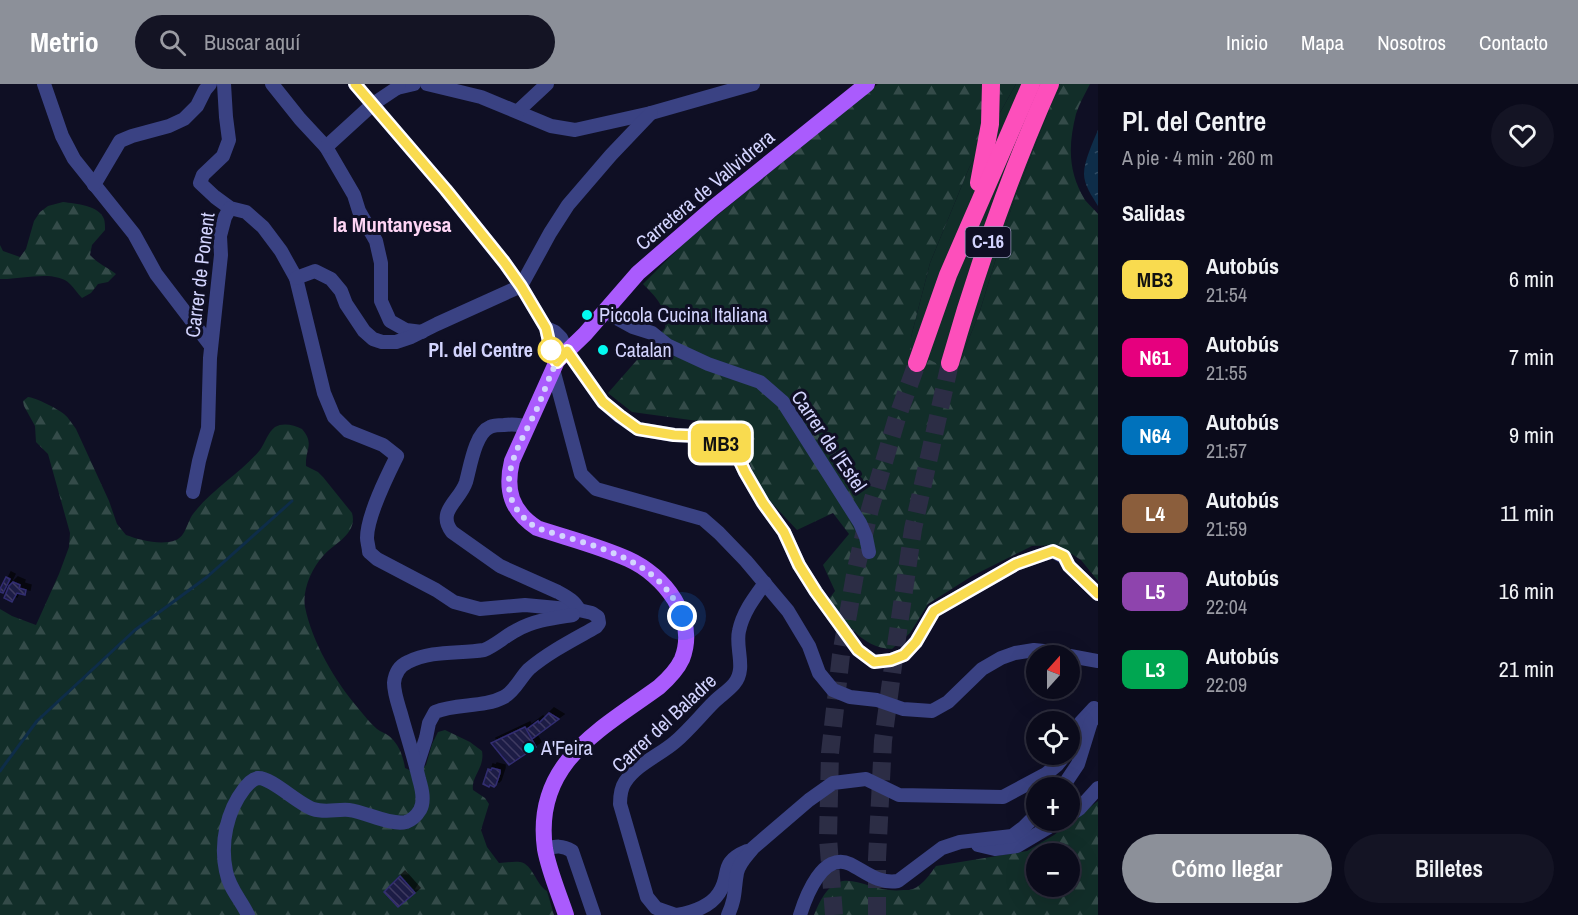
<!DOCTYPE html>
<html lang="es">
<head>
<meta charset="utf-8">
<style>
	:root { --surface:#0b0b1b; --page:#141424; --text:#f1f3f6; --muted:#9a9ba3; --line:#2b2b3a; --accent:#8c9099 }
	body { margin:0; font-family:"Archivo Narrow",sans-serif; background:var(--page); color:var(--text); height:100vh; display:flex; flex-direction:column; font-size:22px; white-space:nowrap }
	* { box-sizing:border-box; margin:0 }
	p { font-size:20px; color:var(--muted) }
	.icon { flex:none; width:33px; height:33px; fill:none; stroke:currentColor; stroke-width:2; stroke-linecap:round; stroke-linejoin:round }
	.map { position:relative; flex:1; overflow:hidden }
	.drawer { display:flex; flex-direction:column; background:var(--surface); width:480px }
	.drawer>* { flex:none }
	.badge { padding:0 12px; border-radius:9px; font-size:21px; line-height:39px }
	.needle { width:39px; rotate:21deg }
	.controls { position:absolute; left:1026px; top:561px; display:grid; gap:12px }
	.controls a { display:grid; place-items:center; width:54px; height:54px; border-radius:50%; background:var(--surface); box-shadow:0 6px 24px #0002,0 0 0 2px var(--line); font-size:30px }
	.you { position:absolute; width:30px; height:30px; margin:-15px; border:4px solid #fff; border-radius:50%; background:#1a73e8; box-shadow:0 0 0 9px #1a73e833 }
	.map>.badge { position:absolute; translate:-50% -50%; box-shadow:0 0 0 3px #fff }
	h2 { padding:0 24px; font-size:22px; line-height:54px }
	.round { display:grid; place-items:center; flex:none; width:63px; height:63px; border-radius:32px; background:var(--page) }
	.summary { display:flex; align-items:center; justify-content:space-between; height:102px; padding:0 24px }
	h1 { font-size:28px; font-weight:600; line-height:45px }
	.primary-button { display:flex; gap:12px; margin-top:auto; padding:12px 24px }
	.primary-button a { flex:1; height:69px; border-radius:36px; background:var(--accent); color:#fff; font-size:24px; font-weight:600; line-height:69px; text-align:center }
	.primary-button a+a { background:var(--page); color:var(--text) }
	ul { padding:0; list-style:none }
	li { display:flex; align-items:center; gap:18px; height:78px; padding:0 24px }
	li div { flex:1 }
	li b { display:block; font-size:22px }
	li em { font-style:normal }
	li .badge { min-width:66px; font-weight:700; text-align:center }
	header { display:flex; align-items:center; gap:36px; box-sizing:border-box; height:84px; padding:0 30px; background:var(--accent); color:#fff }
	header strong { font-size:28px }
	nav { display:flex; gap:33px; margin-inline-start:auto; font-size:21px }
	.search { width:420px; height:54px; background:var(--page); display:flex; align-items:center; gap:15px; box-sizing:border-box; padding:0 21px; border-radius:33px; color:var(--muted); font-size:22px }
	main { display:flex; flex:1; min-height:0 }
	.map>svg:first-child { display:block }
	.green { fill:#122e29 }
	.forest { fill:url(#forest-firs); fill-rule:evenodd }
	.water { fill:url(#water-ripples) }
	.lines { fill:none; stroke-linecap:round; stroke-linejoin:round }
	.stream { stroke:#0e2d49; stroke-width:3 }
	.building { fill:url(#building-back-hatch); stroke:#312d71; stroke-width:1.5; filter:url(#shadow) }
	.highway-tunnel { stroke:#2c2d45; stroke-width:18; stroke-dasharray:18 9; stroke-linecap:butt }
	.minor { stroke:#3a4283; stroke-width:14 }
	.major { stroke:#aa5bfd; stroke-width:16 }
	.highway { stroke:#fd4fbb; stroke-width:18 }
	.line-casing { stroke:#fff; stroke-width:14 }
	.line { stroke:#f9db4f; stroke-width:9 }
	.walk { stroke:#d3d4fe; stroke-width:6; stroke-dasharray:0 10.8 }
	.poi-dot { fill:#03faf0; stroke:#0f0f24; stroke-width:2 }
	.stop-dot { fill:#fff; stroke:#f9db4f; stroke-width:3 }
	.labels { text-anchor:middle; stroke-width:6; stroke-linejoin:round; paint-order:stroke }
	.shield { fill:#0f0f24; stroke:#9899bd; stroke-width:1.5 }
	.shield-label { font-size:18px; font-weight:bold; fill:#d3d4fe }
	.street-label { font-size:20px; fill:#d3d4fe; stroke:#0f0f24 }
	.poi-label { font-size:20px; fill:#d3d4fe; stroke:#0f0f24; text-anchor:start }
	.stop-label { font-size:20px; font-weight:bold; fill:#d3d4fe; stroke:#0f0f24; text-anchor:end }
	.neighbourhood-label { font-size:21px; font-weight:bold; fill:#fed5f5; stroke:#0f0f24 }
</style>
</head>
<body>
<header>
<strong>Metrio</strong>
<div class="search"><svg class="icon" aria-label="search" viewBox="0 0 24 24"><circle cx="10" cy="10" r="6"/><path d="M15 15l6 6"/></svg>Buscar aquí</div>
<nav><a>Inicio</a><a>Mapa</a><a>Nosotros</a><a>Contacto</a></nav>
</header>
<main>
<div class="map">
<svg width="1098" height="831" viewBox="0 0 1098 831">
	<defs>
		<pattern id="forest-firs" width="22" height="20" patternUnits="userSpaceOnUse" patternTransform="scale(1.5)"><rect width="22" height="20" fill="#122e29"/><path d="M5 1l3.5 6h-7zM16 11l3.5 6h-7z" fill="#344b49"/></pattern>
		<pattern id="water-ripples" width="26" height="14" patternUnits="userSpaceOnUse" patternTransform="scale(1.5)"><rect width="26" height="14" fill="#0e2d49"/><path d="M2 4q2-2 4 0t4 0M15 11q2-2 4 0t4 0" fill="none" stroke="#304b64"/></pattern>
		<pattern id="building-back-hatch" width="6" height="6" patternUnits="userSpaceOnUse" patternTransform="scale(1.5)"><rect width="6" height="6" fill="#1e1b45"/><path d="M-1 5l2 2M0 0l6 6M5-1l2 2" fill="none" stroke="#3e3b61"/></pattern>
		<filter id="shadow"><feDropShadow dx="5" dy="-5" stdDeviation="0" flood-color="#0009"/></filter>
	</defs>
	<rect width="100%" height="100%" fill="#0f0f24"/>
	<path class="green" d="M1016 0H1062L1052 18 1013 119 979 230 959 279 952 287 942 285 934 278 914 274 911 264V253L930 179 969 84Z"/>
	<g class="forest">
		<path d="M878 0H1016L969 84 930 179 911 253V264L914 274C921 274 929 275 934 278 944 284 939 284 952 287L959 279 979 230 1013 119 1052 18 1062 0H1090C1085 10 1079 20 1076 30 1068 62 1068 88 1085 116 1089 121 1094 125 1098 130V497L1081 476 1058 461 1032 462 972 492 928 520 910 549 892 565C861 564 846 538 829 515L835 507 823 481 849 450 833 429 797 446 768 415 756 398 749 377 734 358 713 343 698 337 632 328 608 309 665 244C668 225 656 213 643 200L686 157Z"/>
		<path d="M63 118C76 120 99 121 104 135 105 138 105 142 105 146L92 161 90 171C98 180 107 183 116 190L108 198 98 200 91 209 82 214C78 210 74 204 70 200 55 185 20 196 0 195V161L3 167 20 173 26 165 34 137 40 128 48 122Z"/>
		<path d="M28 313C37 314 56 324 64 330 69 334 72 340 76 345L109 417 117 440 126 451C140 456 161 462 176 456 186 452 187 438 193 430 212 405 240 390 260 366 265 359 268 348 275 343 283 338 294 341 302 345 315 360 305 365 306 382L318 388 323 393 352 429C358 450 334 459 323 472 312 484 302 506 305 523 312 558 335 597 358 624 364 631 370 639 377 645 381 648 385 649 389 652 399 660 403 672 405 684L416 689 426 681 432 660 438 648 445 646 470 658 482 667C485 684 471 692 473 706L485 714 489 720 481 746 487 763 499 779C506 779 513 777 520 778 533 780 536 801 547 807L554 831H0V525L12 532 36 541 59 490 69 463 70 449 48 370 36 358 35 342 24 322 23 317Z"/>
		<path d="M1098 717V831H814C839 769 861 811 904 806 907 806 910 806 913 805 923 801 930 790 936 782L1027 767 1054 751ZM1036 770H1070V802H1036Z"/>
	</g>
	<path class="water" d="M1098 46V122C1092 112 1084 101 1084 90 1084 77 1093 58 1098 46Z"/>
	<g class="lines">
		<path class="stream" d="M0 687 37 637 135 546 207 493 292 417"/>
	</g>
	<g class="building">
		<path d="M6 493 10 495 3 509 0 508V505Z"/>
		<path d="M13 498 20 501 19 504 26 506 25 511 17 509 12 518 4 514 9 502Z"/>
		<path d="M549 629 559 635 532 655 526 646 538 637 539 639Z"/>
		<path d="M525 643 536 663 509 681 491 659Z"/>
		<path d="M492 684 500 686V689L496 701 494 703 490 701 489 703 483 700 488 685 491 686Z"/>
		<path d="M400 792 415 809 398 823 384 808Z"/>
	</g>
	<g class="lines">
		<g class="highway-tunnel">
			<path d="M834 831 828 754 830 669 841 571 856 485 870 425 897 334 917 279"/>
			<path d="M877 831V775L883 657 893 582 913 445 950 279"/>
		</g>
		<g class="minor">
			<path d="M44 0 62 52 74 75 134 150 156 190 211 262"/>
			<path d="M224 0 226 33 229 56 223 72 203 91 200 99 215 113 230 124 246 128 263 143 281 167 296 194 324 309 334 333 348 347 383 361 397 372C387 392 367 432 367 454 367 458 369 463 369 468L377 475 436 506 454 518 480 525 525 521 579 526 592 529 598 533 599 539 596 543C573 556 549 568 529 585 520 594 515 607 504 613 483 624 457 619 435 628L429 639 426 654 417 682"/>
			<path d="M272 0 300 35 326 63 354 111 359 127 376 157 381 179V217L390 237 406 246 422 248"/>
			<path d="M355 0 446 106 504 178 521 202 546 244 552 271 557 277"/>
			<path d="M427 0 481 13 551 42 575 46 651 29 753 0"/>
			<path d="M397 4 414 0"/>
			<path d="M518 27 547 0"/>
			<path d="M326 63 373 20 397 4 399 0"/>
			<path d="M94 101 120 57 132 52 169 42 184 35 197 22 205 6 210 0"/>
			<path d="M296 194 315 187 331 195 341 207 346 220 364 247 373 255 382 258H396L411 253 437 240 521 202 550 149 568 121 611 71 651 29"/>
			<path d="M606 225 613 232 633 243 652 249 667 261 708 280 760 298 783 318 860 439 866 453 869 468"/>
			<path d="M546 244 555 248 561 254 567 267 603 318 619 332 638 345 674 351 697 352 719 357 737 371 745 388 763 419 784 448 799 481 816 508 858 566 874 578 891 576 904 571 916 558 934 527 1016 480 1053 467 1064 473 1069 482 1098 510"/>
			<path d="M553 285 581 390 596 405 703 435 719 449 746 477 788 527 809 562 819 589 833 606 850 613 877 616 903 625 932 627 948 618 982 585 1001 574 1015 569 1034 566 1053 568 1069 572"/>
			<path d="M527 343C519 340 513 340 504 341 500 341 494 341 490 343 475 349 470 384 466 398 460 417 436 427 452 448L500 482 558 508C567 513 575 517 579 526"/>
			<path d="M193 408 199 377 208 344 210 274 221 171 220 152 225 133 230 124"/>
			<path d="M1070 572 1098 577"/>
			<path d="M1070 664 1081 638 1094 624"/>
			<path d="M1062 704 1078 680 1091 638 1098 629"/>
			<path d="M1070 731 1079 725 1098 704"/>
			<path d="M978 761 995 765 1017 762 1061 736"/>
			<path d="M545 765C556 762 562 761 572 767L594 831"/>
			<path d="M248 831C241 816 229 804 226 787 220 759 227 727 244 705 248 700 252 695 258 694 271 693 298 720 313 725 325 729 337 725 349 726 366 728 391 742 406 738 412 736 417 731 420 726 425 717 422 705 419 695 414 673 407 652 401 630 398 620 394 609 394 599 395 589 399 582 408 578 432 566 459 570 484 566 496 561 505 552 517 546 534 536 554 534 573 531"/>
			<path d="M676 831 656 824 647 813 620 720C620 712 621 704 625 698 637 680 660 671 675 658 689 646 701 631 714 618 720 612 728 607 734 600 747 585 735 564 739 547 743 528 754 514 765 499"/>
			<path d="M677 831C693 828 710 823 719 809 732 790 718 779 747 767"/>
			<path d="M728 831C736 814 734 805 737 789 739 779 747 772 753 764L809 716 833 699 866 695 899 711 1003 713 1046 690 1057 681 1066 670"/>
			<path d="M800 831C806 812 823 767 850 780 866 788 878 800 898 797L942 764 960 758 1012 752 1024 743 1036 731"/>
		</g>
		<path class="major" d="M566 831C559 810 549 787 545 765 533 679 600 646 659 603 668 595 677 586 682 575 698 534 664 491 628 475 599 462 567 454 537 444 511 427 505 406 512 377L557 277 585 250 638 189 713 124 867 0"/>
		<g class="highway">
			<path d="M979 99 990 40 991 0"/>
			<path d="M917 279 948 191 1031 0"/>
			<path d="M950 279C977 184 1010 90 1050 0"/>
		</g>
	</g>
	<g class="lines">
		<g class="line-casing">
			<path id="line" d="M355 0 446 106 504 178 521 202 546 244 552 271 557 278 567 267 603 318 620 332 638 345 674 351 697 352 719 357 737 371 745 388 763 419 784 448 799 481 816 508 858 566 874 578 891 576 904 571 916 558 934 527 1016 480 1053 467 1064 472 1069 482 1098 510"/>
		</g>
		<use href="#line" class="line"/>
		<path class="walk" d="M551 266 552 271 557 278C548 294 543 312 535 329 515 369 487 412 537 444 590 462 659 472 682 532"/>
	</g>
	<g class="poi-dot">
		<circle cx="587" cy="231" r="6"/>
		<circle cx="603" cy="266" r="6"/>
		<circle cx="529" cy="664" r="6"/>
	</g>
	<circle class="stop-dot" cx="551" cy="266" r="12"/>
	<g class="labels">
		<rect class="shield" x="965.5" y="143" width="45" height="30" rx="4.5"/>
		<g class="shield-label">
			<text x="988" y="164">C-16</text>
		</g>
		<g class="street-label">
			<text transform="translate(705 106) rotate(-40)" y="7">Carretera de Vallvidrera</text>
			<text transform="translate(200 191) rotate(-83)" y="7">Carrer de Ponent</text>
			<text transform="translate(829 357) rotate(56)" y="7">Carrer de l'Estel</text>
			<text transform="translate(664 639) rotate(-43)" y="7">Carrer del Baladre</text>
		</g>
		<g class="poi-label">
			<text x="599" y="238">Piccola Cucina Italiana</text>
			<text x="615" y="273">Catalan</text>
			<text x="541" y="671">A'Feira</text>
		</g>
		<g class="stop-label">
			<text x="533" y="273">Pl. del Centre</text>
		</g>
		<g class="neighbourhood-label">
			<text x="392" y="148">la Muntanyesa</text>
		</g>
	</g>
</svg>
<div class="controls">
<a><svg class="needle" viewBox="-14 -14 28 28"><path d="M0-13l5 13h-10z" fill="#e53935"/><path d="M0 13l5-13h-10z" fill="#9a9ba3"/></svg></a>
<a><svg class="icon" aria-label="locate" viewBox="0 0 24 24"><circle cx="12" cy="12" r="6"/><path d="M12 2v4M12 18v4M2 12h4M18 12h4"/></svg></a>
<a>+</a>
<a>−</a>
</div>
<div class="you" style="left:682px;top:532px"></div>
<b class="badge" style="left:721px;top:359px;background:#f9db4f;color:#111">MB3</b>
</div>
<section class="drawer">
<div class="summary"><div><h1>Pl. del Centre</h1><p>A pie · 4 min · 260 m</p></div><a class="round"><svg class="icon" aria-label="heart" viewBox="0 0 24 24"><path d="M12 20l-8-8c-3-5 5-10 8-4 3-6 11-1 8 4z"/></svg></a></div>
<h2>Salidas</h2>
<ul>
<li><span class="badge" style="background:#f9db4f;color:#111">MB3</span><div><b>Autobús</b><p>21:54</p></div><em>6 min</em></li>
<li><span class="badge" style="background:#e6007e;color:#fff">N61</span><div><b>Autobús</b><p>21:55</p></div><em>7 min</em></li>
<li><span class="badge" style="background:#0072bc;color:#fff">N64</span><div><b>Autobús</b><p>21:57</p></div><em>9 min</em></li>
<li><span class="badge" style="background:#8b5e3c;color:#fff">L4</span><div><b>Autobús</b><p>21:59</p></div><em>11 min</em></li>
<li><span class="badge" style="background:#8e44ad;color:#fff">L5</span><div><b>Autobús</b><p>22:04</p></div><em>16 min</em></li>
<li><span class="badge" style="background:#00a651;color:#fff">L3</span><div><b>Autobús</b><p>22:09</p></div><em>21 min</em></li>
</ul>
<div class="primary-button"><a>Cómo llegar</a><a>Billetes</a></div>
</section>
</main>
</body>
</html>
